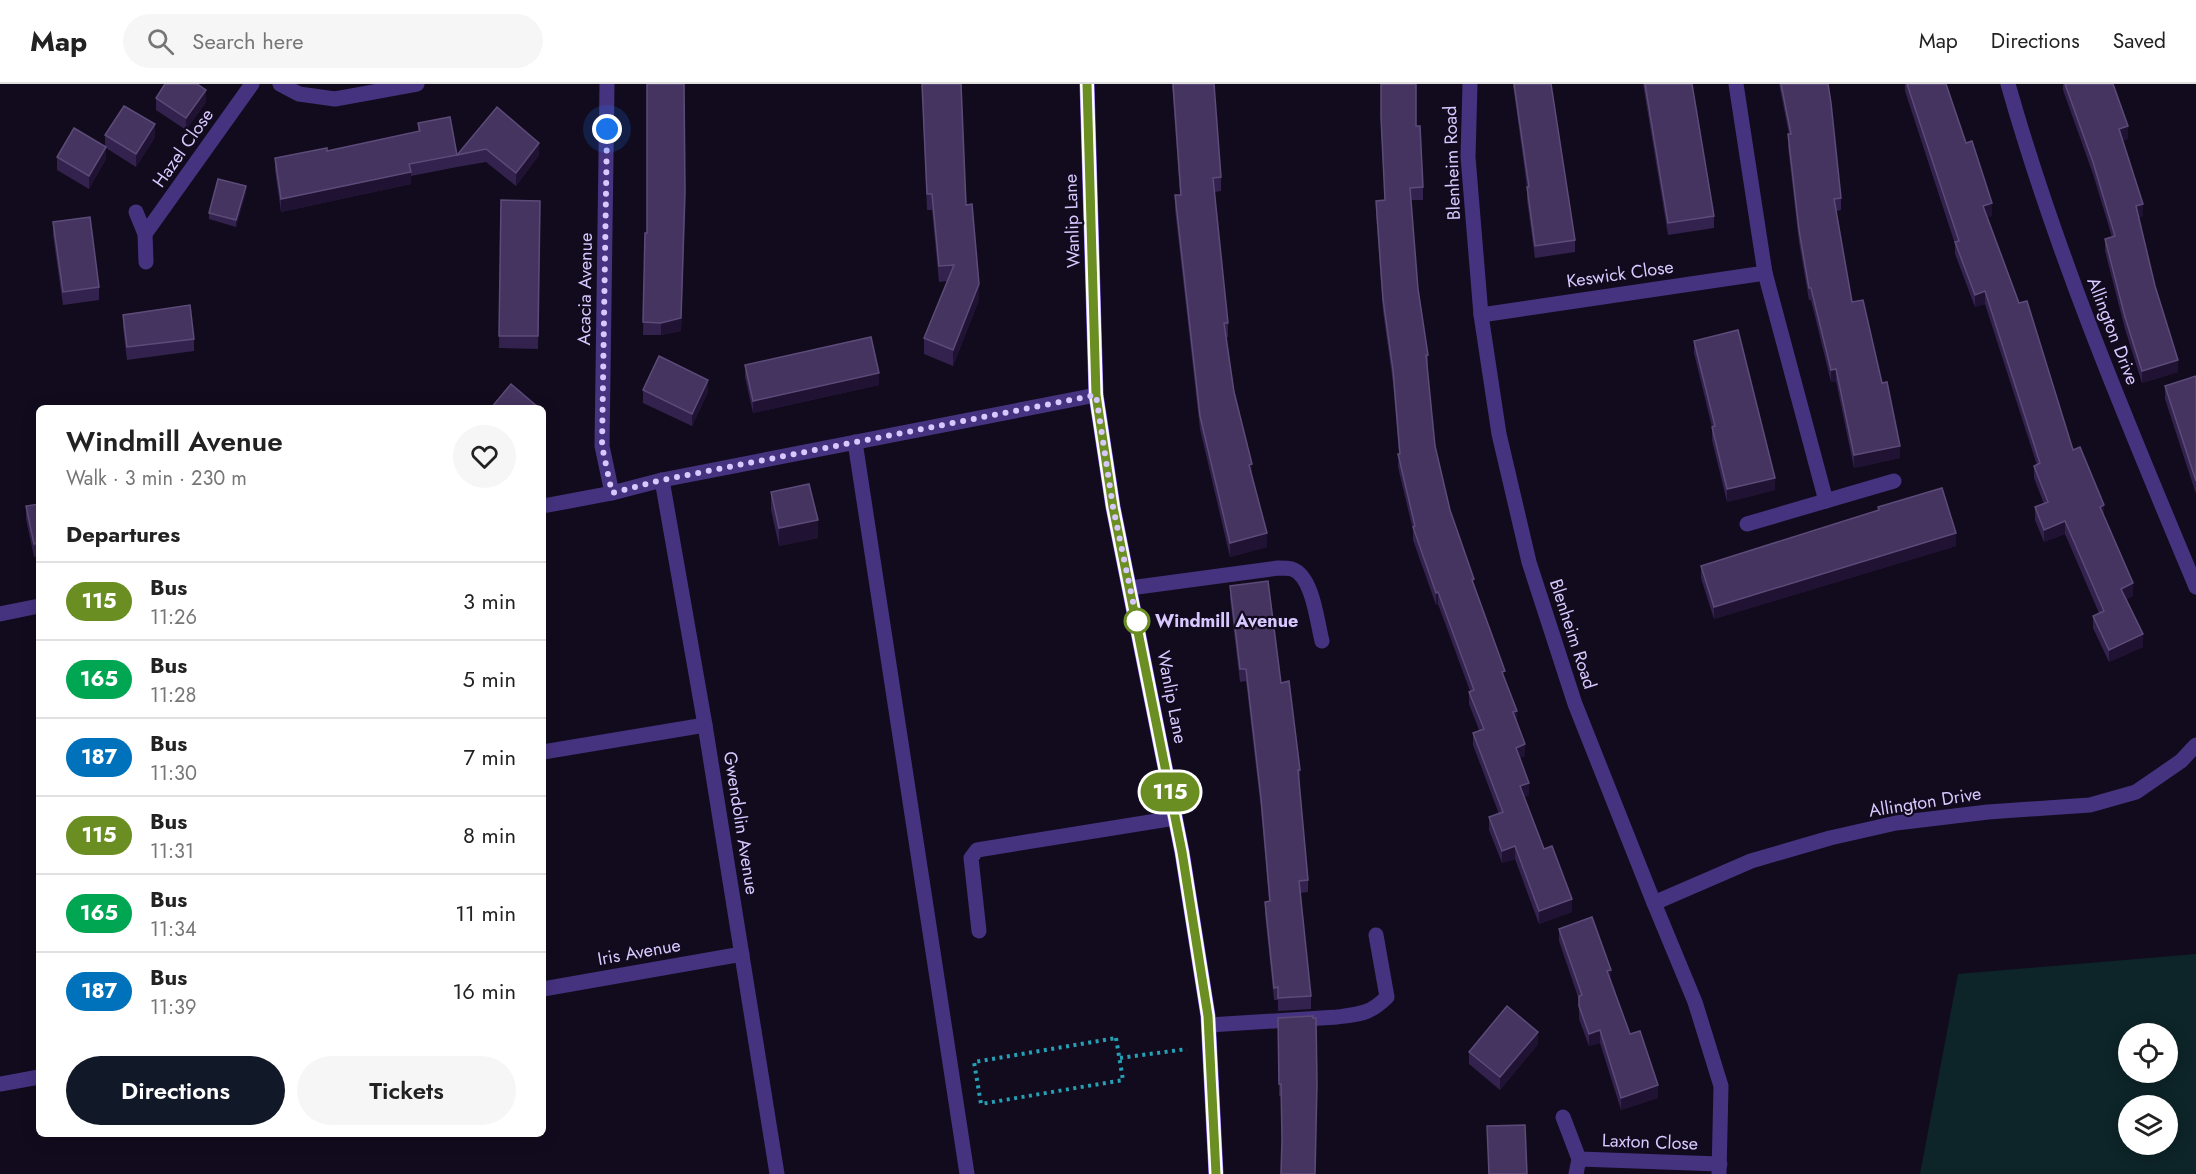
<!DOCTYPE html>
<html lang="en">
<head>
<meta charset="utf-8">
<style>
	:root { --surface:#fff; --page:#f6f6f6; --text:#222; --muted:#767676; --line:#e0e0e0; --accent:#111827 }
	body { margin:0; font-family:Jost,sans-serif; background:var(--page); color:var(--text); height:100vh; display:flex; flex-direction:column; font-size:22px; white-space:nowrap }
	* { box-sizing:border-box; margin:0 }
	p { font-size:20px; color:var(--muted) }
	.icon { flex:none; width:33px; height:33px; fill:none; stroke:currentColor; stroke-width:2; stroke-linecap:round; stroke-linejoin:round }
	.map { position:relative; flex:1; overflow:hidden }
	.sheet { position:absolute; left:36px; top:321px; width:510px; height:732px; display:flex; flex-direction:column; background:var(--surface); border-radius:9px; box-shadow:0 3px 15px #0003 }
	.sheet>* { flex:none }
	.badge { padding:0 12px; border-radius:20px; font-size:21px; line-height:39px }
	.buttons { position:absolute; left:2118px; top:939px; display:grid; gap:12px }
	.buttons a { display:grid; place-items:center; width:60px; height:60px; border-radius:50%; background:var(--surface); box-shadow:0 3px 15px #0003; font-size:30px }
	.you { position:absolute; width:30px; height:30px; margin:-15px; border:4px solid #fff; border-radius:50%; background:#1a73e8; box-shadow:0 0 0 9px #1a73e833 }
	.map>.badge { position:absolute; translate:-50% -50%; box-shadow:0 0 0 3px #fff }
	h2 { padding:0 30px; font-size:22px; line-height:54px }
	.round { display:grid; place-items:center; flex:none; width:63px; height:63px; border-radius:32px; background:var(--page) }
	.head { display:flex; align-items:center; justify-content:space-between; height:102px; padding:0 30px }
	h1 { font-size:28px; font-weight:600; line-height:45px }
	.action { display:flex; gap:12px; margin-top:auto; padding:12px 30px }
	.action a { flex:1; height:69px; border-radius:36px; background:var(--accent); color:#fff; font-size:24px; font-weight:600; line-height:69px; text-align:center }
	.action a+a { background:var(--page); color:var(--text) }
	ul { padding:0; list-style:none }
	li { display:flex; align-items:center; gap:18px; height:78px; padding:0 30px; border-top:2px solid var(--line) }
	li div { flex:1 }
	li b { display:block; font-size:22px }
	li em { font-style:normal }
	li .badge { min-width:66px; font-weight:700; text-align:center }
	header { display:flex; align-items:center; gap:36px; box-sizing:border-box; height:84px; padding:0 30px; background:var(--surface); border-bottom:2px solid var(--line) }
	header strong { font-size:28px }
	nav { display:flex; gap:33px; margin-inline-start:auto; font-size:21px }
	.search { width:420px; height:54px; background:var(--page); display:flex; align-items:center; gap:15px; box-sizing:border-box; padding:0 21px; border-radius:33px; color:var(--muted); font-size:22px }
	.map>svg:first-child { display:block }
	.green { fill:#0d2428; fill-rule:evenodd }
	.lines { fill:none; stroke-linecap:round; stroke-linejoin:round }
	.path { stroke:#26a0b5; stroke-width:4; stroke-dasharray:3 4.5; stroke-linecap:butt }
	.lane { stroke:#463380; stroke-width:15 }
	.street { stroke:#463380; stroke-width:15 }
	.secondary { stroke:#845fff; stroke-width:15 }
	.wall { fill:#33224d }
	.shaded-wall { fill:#1f1232 }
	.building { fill:#453460; stroke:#5c4b79; stroke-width:1.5 }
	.line-casing { stroke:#fff; stroke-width:14 }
	.line { stroke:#6b8e23; stroke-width:9 }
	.walk { stroke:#d9c8ff; stroke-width:6; stroke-dasharray:0 10.8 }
	.stop-dot { fill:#fff; stroke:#6b8e23; stroke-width:3 }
	.labels { text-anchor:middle; stroke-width:4.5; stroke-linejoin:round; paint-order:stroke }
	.street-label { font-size:18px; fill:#d9c8ff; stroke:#120b1e }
	.stop-label { font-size:18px; font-weight:bold; fill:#d9c8ff; stroke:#120b1e; text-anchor:start }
</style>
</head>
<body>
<header>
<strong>Map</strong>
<div class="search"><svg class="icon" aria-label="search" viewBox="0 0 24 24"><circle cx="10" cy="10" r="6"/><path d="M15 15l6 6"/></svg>Search here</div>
<nav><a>Map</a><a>Directions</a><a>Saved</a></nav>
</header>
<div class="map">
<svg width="2196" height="1090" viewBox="0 0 2196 1090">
	<rect width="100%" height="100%" fill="#120b1e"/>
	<path class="green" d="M2196 870V1090H1920L1958 890ZM2128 950H2168V988H2128ZM2128 1022H2168V1060H2128Z"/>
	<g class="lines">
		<g class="path">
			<path d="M1116 954 1123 996 981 1020 974 978Z"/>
			<path d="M1120 974 1187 965"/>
		</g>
		<g class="lane">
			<path d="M855 358 967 1090"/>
			<path d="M1130 504 1278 484C1282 484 1288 484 1292 485 1313 492 1317 538 1322 557"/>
			<path d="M543 668 705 641"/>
			<path d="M979 847 971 774 977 766 1175 734"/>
			<path d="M1209 941 1337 933C1360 930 1370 930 1387 913L1376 851"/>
		</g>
		<g class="street">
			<path d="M280 0 299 10 335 15 417 0"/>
			<path d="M607 0 602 362 612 409"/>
			<path d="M1470 0 1468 73 1481 231 1499 350 1529 478 1575 620 1654 819 1695 918 1721 1002 1719 1090"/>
			<path d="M2008 0C2057 173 2127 338 2196 503"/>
			<path d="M136 128 145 150"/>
			<path d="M146 178 145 150 252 0"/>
			<path d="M1765 189 1826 417"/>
			<path d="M1481 231 1765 189 1736 0"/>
			<path d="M662 396 705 641 777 1090"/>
			<path d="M543 422 612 409 662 396 1096 311"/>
			<path d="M1747 440 1894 397"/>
			<path d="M0 530 39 522"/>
			<path d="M1654 819 1751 777 1830 754 1896 739 1988 728 2090 721 2136 708 2181 677 2196 661"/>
			<path d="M543 905 742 870"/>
			<path d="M0 1000 39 993"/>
			<path d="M1563 1033 1579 1075 1720 1080"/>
			<path d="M1576 1090 1579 1075"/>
		</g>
		<path class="secondary" d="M1087 0 1096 311 1113 423 1182 768 1208 932 1216 1090"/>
	</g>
	<g class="wall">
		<path d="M922 0H961L966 121 979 216 953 282 924 270V254L947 197 939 198 932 126H927Z"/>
		<path d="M1172 0H1214L1221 93V107L1214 108 1228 239V253H1226L1234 308 1267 463 1230 473 1200 345 1175 125V111H1180Z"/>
		<path d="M1381 0 1416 42 1423 103V116H1411L1418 205 1428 271V284H1427L1435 362 1450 426 1474 503 1505 596 1517 639 1525 672 1520 674 1529 711 1524 713 1544 765 1572 828 1539 840 1515 775 1502 779 1489 746V733L1499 730 1473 661V649L1479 646 1469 620V608L1470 607 1438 520 1436 521 1413 456V446L1398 383 1399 370 1393 299 1383 227 1376 129V117L1385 116 1381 45Z"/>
		<path d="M1513 0H1551L1575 156V168L1535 174 1527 116V104Z"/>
		<path d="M1643 0H1692L1714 132V144L1668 151Z"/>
		<path d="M1779 0H1828L1841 114V126L1836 127 1852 218 1900 374 1854 384 1836 297 1831 298 1811 216H1809L1799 158 1788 63 1789 50Z"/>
		<path d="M1905 0H1946L1992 132 1987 133 2073 366 2104 433 2133 512 2126 515 2143 563 2109 578 2093 544V532L2099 529 2065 450 2044 458 2035 436V423L2044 420 2034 394V382L2037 381 1985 220 1975 223 1955 170V160L1905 7Z"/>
		<path d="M2063 0H2113L2128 55 2123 56 2143 132 2138 134 2155 202 2178 288 2142 299 2125 245 2105 167V155L2112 153 2093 90 2063 6Z"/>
		<path d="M156 14 206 18 186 46 156 26Z"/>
		<path d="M497 23 539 71 516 102 486 78 457 83V71Z"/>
		<path d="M418 39 457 71V83L411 92V100L281 128 275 86V74L327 67 418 48Z"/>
		<path d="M105 51 155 53 136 83 106 64V75L89 105 57 86V73L105 62Z"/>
		<path d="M246 108 236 143 209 135V129Z"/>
		<path d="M501 116 540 117 538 265 499 264Z"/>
		<path d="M685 120 681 247 661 251H643L645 149H647Z"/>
		<path d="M53 138 99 203V216L63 221 53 151Z"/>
		<path d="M123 231 194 255V267L127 276 123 243Z"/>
		<path d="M1694 257 1775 406 1727 418 1712 356V343L1694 269Z"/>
		<path d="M745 281 879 301 753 329 745 293Z"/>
		<path d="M2196 292V410L2165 315V302Z"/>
		<path d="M643 306 708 308 692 342 643 319Z"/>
		<path d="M771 408 818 454 779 462 771 426Z"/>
		<path d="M39 420V472L34 473 26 435V422Z"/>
		<path d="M1878 423 1956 462 1714 535 1701 494V482L1878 427Z"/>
		<path d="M1230 502 1281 599 1300 686 1299 699 1308 796V808L1300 809 1311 912V925L1278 927V916H1274L1265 830V818L1269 817 1261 726 1246 597 1240 598 1230 514Z"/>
		<path d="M1559 845 1611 896 1630 950 1658 1014 1621 1026 1600 959 1589 962 1579 935V916L1559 857Z"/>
		<path d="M1278 934 1315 1090 1282 1061 1281 1012H1279Z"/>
		<path d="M1538 960 1500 1006 1469 980V968Z"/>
	</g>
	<g class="shaded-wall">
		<path d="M206 6V18L186 46V34Z"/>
		<path d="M155 40V53L136 83V70Z"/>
		<path d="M2128 42V55L2119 58V45Z"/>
		<path d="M539 59V71L516 102V89Z"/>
		<path d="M106 63V75L89 105V92Z"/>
		<path d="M411 88V100L281 128V115Z"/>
		<path d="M246 102V108L236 143V136Z"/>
		<path d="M1992 119V132L1983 135V122Z"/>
		<path d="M685 120 681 247 661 251V239Z"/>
		<path d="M2143 120V132L2136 135V122Z"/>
		<path d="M979 200V216L953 282V266Z"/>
		<path d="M1985 207V220L1975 223V211Z"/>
		<path d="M2178 276V288L2142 299V287Z"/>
		<path d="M1836 285V297L1831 298V286Z"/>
		<path d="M879 289V301L753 329V317Z"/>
		<path d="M708 296V308L692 342V330Z"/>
		<path d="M1900 362V374L1854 384V371Z"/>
		<path d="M1252 380V393L1249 381Z"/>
		<path d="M1775 394V406L1727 418V405Z"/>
		<path d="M2104 421V434L2100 423Z"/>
		<path d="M818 436V454L779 462V444Z"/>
		<path d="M2065 437V450L2044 458V446Z"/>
		<path d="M1267 449V463L1230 473V459Z"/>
		<path d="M1956 449V462L1714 535V523Z"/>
		<path d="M2133 499V512L2121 517V505Z"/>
		<path d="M1438 508V520L1436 521V509Z"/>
		<path d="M2143 550V563L2109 578V566Z"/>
		<path d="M1517 627V639L1513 628Z"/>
		<path d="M1525 660V672L1516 676V664Z"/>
		<path d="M1529 699V711L1520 714V702Z"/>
		<path d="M1515 762V775L1502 779V767Z"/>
		<path d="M1572 815V828L1539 840V827Z"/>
		<path d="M1611 886V898L1607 887Z"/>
		<path d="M1600 946V959L1589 962V950Z"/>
		<path d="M1538 948V960L1500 1006V993Z"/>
		<path d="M1658 1001V1014L1621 1026V1014Z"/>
	</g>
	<g class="building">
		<path d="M165 0H197L206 6 186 34 156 14Z"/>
		<path d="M647 0H684L685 108 681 234 661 239 643 238 645 149H647Z"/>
		<path d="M922 0H961L966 121 972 120 979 200 953 266 924 254 954 181 939 182 932 110H927Z"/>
		<path d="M1173 0H1214L1221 93 1213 94 1228 239H1224L1234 308 1252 380 1249 381 1267 449 1230 459 1200 332 1175 111H1181Z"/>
		<path d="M1381 0H1416V42H1420L1423 103 1410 104 1418 205 1428 271H1426L1435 362 1450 426 1474 495 1472 496 1505 587 1502 588 1517 627 1513 628 1525 660 1516 664 1529 699 1520 702 1544 765 1552 762 1572 815 1539 827 1515 762 1502 767 1489 733 1503 728 1473 649 1484 645 1469 608 1474 606 1438 508 1436 509 1413 443 1415 442 1398 370H1400L1393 286 1383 215 1376 117 1385 116 1381 33Z"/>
		<path d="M1514 0H1551L1575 156 1535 162 1527 103H1529Z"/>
		<path d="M1645 0H1692L1714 132 1668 139Z"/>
		<path d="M1781 0H1828L1831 19 1841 114 1834 115 1852 218 1863 216 1882 299 1887 298 1900 362 1854 371 1836 285 1831 286 1811 204H1809L1799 146 1788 50H1791Z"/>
		<path d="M1907 0H1946L1966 59 1972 57 1992 119 1983 122 2019 219 2027 217 2073 366 2080 363 2104 421 2100 423 2133 499 2121 505 2143 550 2109 566 2093 532 2104 527 2065 437 2044 446 2035 423 2048 418 2034 382 2040 379 1985 207 1975 211 1955 158 1959 157Z"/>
		<path d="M2065 0H2113L2128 42 2119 45 2143 120 2136 122 2155 202 2178 276 2142 287 2125 233 2105 155 2115 152 2093 78Z"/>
		<path d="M124 22 155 40 136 70 105 51Z"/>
		<path d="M497 23 539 59 516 89 486 65 457 71Z"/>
		<path d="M450 33 457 71 409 80 411 88 281 115 275 74 327 64V67L420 47 418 39Z"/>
		<path d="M74 44 106 63 89 92 57 73Z"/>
		<path d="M218 95 246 102 236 136 209 129Z"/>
		<path d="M501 116 540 117 538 252H499Z"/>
		<path d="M90 133 99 203 63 208 53 138Z"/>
		<path d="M190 221 194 255 127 263 123 231Z"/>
		<path d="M1738 246 1775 394 1727 405 1712 343 1715 342 1694 257Z"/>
		<path d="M871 253 879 289 753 317 745 281Z"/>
		<path d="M659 272 708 296 692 330 643 306Z"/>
		<path d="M2196 292V397L2165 302Z"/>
		<path d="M511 300 539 324H491Z"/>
		<path d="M809 400 818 436 779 444 771 408Z"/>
		<path d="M1942 404 1956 449 1714 523 1701 482 1879 426 1878 423Z"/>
		<path d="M39 420V459L34 460 26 422Z"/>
		<path d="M1268 497 1281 599 1289 597 1300 686H1298L1308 796 1299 797 1311 912 1278 914V903L1274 904 1265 818 1270 817 1261 714 1246 585H1240L1230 502Z"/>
		<path d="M1592 833 1611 886 1607 887 1630 950 1640 947 1658 1001 1621 1014 1600 946 1589 950 1579 922V912L1582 911 1559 845Z"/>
		<path d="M1507 922 1538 948 1500 993 1469 968Z"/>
		<path d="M1313 932V934H1316L1317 999 1315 1090H1281L1282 1055 1281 1000H1279L1278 934Z"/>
		<path d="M1525 1041 1527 1090H1489L1487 1042Z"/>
	</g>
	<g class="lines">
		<g class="line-casing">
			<path id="line" d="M1087 0 1096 311 1113 423 1182 768 1208 932 1216 1090"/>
		</g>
		<use href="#line" class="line"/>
		<path class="walk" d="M607 45 602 362 612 409 662 396 1096 311 1113 423 1137 537"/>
	</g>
	<circle class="stop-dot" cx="1137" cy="537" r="12"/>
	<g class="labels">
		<g class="street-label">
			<text transform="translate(183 64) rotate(-55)" y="6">Hazel Close</text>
			<text transform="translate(1452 79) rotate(-92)" y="6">Blenheim Road</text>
			<text transform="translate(1072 137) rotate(-92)" y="6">Wanlip Lane</text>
			<text transform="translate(1620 190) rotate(-8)" y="6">Keswick Close</text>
			<text transform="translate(585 205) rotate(-89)" y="6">Acacia Avenue</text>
			<text transform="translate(2113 247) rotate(69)" y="6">Allington Drive</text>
			<text transform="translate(1573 550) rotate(72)" y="6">Blenheim Road</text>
			<text transform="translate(1172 613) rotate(79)" y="6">Wanlip Lane</text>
			<text transform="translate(1925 718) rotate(-9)" y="6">Allington Drive</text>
			<text transform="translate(741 739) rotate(81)" y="6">Gwendolin Avenue</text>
			<text transform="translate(639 868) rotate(-10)" y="6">Iris Avenue</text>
			<text transform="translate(1650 1058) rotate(2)" y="6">Laxton Close</text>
		</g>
		<g class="stop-label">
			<text x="1155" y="543">Windmill Avenue</text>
		</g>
	</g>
</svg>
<div class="buttons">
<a><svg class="icon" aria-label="locate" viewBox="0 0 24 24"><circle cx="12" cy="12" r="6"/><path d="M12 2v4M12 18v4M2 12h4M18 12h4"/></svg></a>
<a><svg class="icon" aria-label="layers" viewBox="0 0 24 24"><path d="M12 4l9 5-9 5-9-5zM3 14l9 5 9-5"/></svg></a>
</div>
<div class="you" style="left:607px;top:45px"></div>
<b class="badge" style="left:1170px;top:708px;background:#6b8e23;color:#fff">115</b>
<section class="sheet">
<div class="head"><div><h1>Windmill Avenue</h1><p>Walk · 3 min · 230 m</p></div><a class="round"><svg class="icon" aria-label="heart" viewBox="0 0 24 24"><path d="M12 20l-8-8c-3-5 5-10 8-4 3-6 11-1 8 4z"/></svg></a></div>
<h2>Departures</h2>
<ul>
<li><span class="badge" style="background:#6b8e23;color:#fff">115</span><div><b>Bus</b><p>11:26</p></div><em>3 min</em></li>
<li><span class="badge" style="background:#00a651;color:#fff">165</span><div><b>Bus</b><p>11:28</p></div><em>5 min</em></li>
<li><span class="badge" style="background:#0072bc;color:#fff">187</span><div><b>Bus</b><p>11:30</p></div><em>7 min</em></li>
<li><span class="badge" style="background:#6b8e23;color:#fff">115</span><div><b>Bus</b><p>11:31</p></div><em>8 min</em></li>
<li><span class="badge" style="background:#00a651;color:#fff">165</span><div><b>Bus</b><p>11:34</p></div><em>11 min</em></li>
<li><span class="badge" style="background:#0072bc;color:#fff">187</span><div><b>Bus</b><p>11:39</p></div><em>16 min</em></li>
</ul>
<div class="action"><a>Directions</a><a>Tickets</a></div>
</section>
</div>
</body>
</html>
